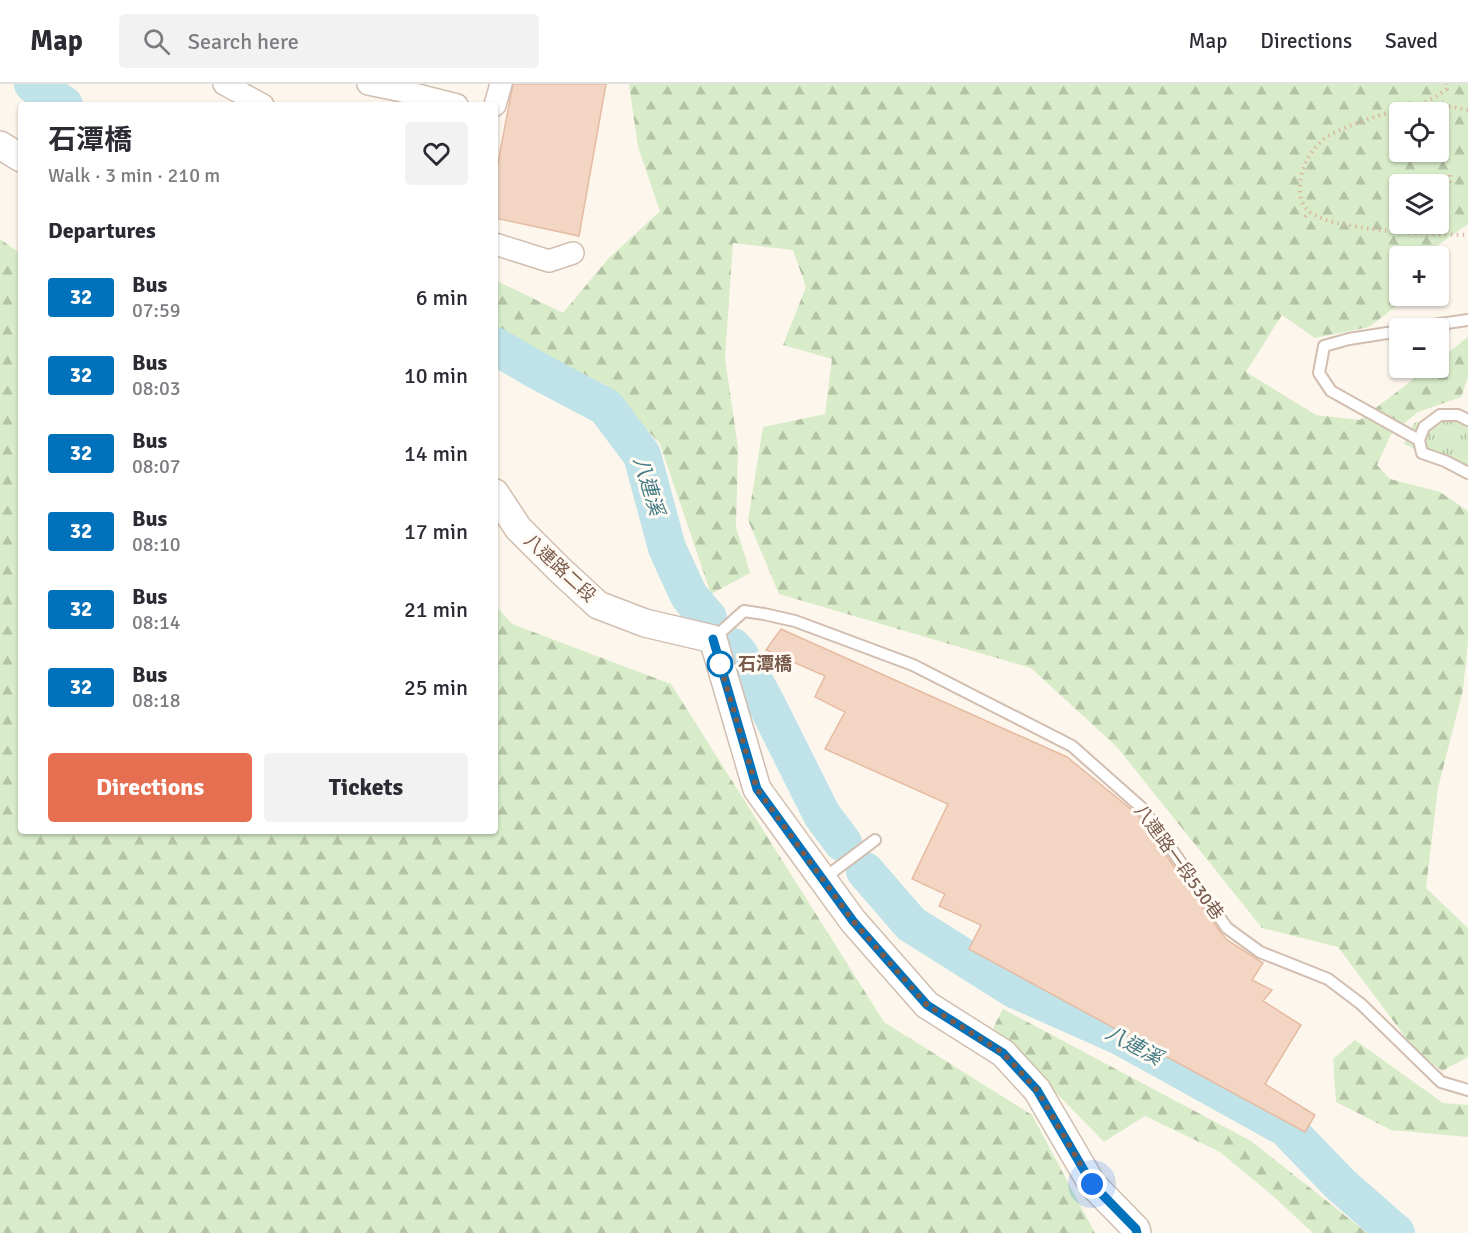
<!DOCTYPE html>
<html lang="en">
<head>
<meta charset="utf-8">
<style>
	:root { --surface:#fff; --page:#f2f2f3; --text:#2b2b33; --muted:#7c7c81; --line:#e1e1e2; --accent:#e76f51 }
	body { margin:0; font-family:Signika,"Noto Sans TC",sans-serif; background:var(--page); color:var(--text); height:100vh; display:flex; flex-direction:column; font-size:22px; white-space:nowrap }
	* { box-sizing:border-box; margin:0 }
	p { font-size:20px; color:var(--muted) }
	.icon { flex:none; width:33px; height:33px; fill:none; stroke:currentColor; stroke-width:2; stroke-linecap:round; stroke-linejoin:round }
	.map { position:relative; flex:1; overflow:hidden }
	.side { position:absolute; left:18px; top:18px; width:480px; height:732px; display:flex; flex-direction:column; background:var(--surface); border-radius:6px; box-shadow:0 2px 4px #0004 }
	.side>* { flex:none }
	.badge { padding:0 12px; border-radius:4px; font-size:21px; line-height:39px }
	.fabs { position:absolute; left:1389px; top:18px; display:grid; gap:12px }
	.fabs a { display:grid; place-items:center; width:60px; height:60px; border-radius:6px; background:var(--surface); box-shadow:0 2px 4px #0004; font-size:30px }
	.you { position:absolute; width:30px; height:30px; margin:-15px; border:4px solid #fff; border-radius:50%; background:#1a73e8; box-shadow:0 0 0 9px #1a73e833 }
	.map>.badge { position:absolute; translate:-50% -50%; box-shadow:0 0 0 3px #fff }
	h2 { padding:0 30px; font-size:22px; line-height:54px }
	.round { display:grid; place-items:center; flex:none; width:63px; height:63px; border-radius:6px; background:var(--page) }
	.overview { display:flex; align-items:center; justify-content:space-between; height:102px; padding:0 30px }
	h1 { font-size:28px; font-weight:700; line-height:45px }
	.primary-button { display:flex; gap:12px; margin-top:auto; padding:12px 30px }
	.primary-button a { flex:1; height:69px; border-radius:6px; background:var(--accent); color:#fff; font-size:24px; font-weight:700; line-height:69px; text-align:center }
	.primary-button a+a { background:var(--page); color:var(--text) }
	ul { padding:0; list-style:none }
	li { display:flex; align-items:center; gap:18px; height:78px; padding:0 30px }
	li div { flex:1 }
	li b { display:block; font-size:22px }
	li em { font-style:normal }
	li .badge { min-width:66px; font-weight:700; text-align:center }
	header { display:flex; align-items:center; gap:36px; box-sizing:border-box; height:84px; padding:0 30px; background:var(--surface); border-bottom:2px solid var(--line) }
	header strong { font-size:28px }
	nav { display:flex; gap:33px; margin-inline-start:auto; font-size:21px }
	.search { width:420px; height:54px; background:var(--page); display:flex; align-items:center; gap:15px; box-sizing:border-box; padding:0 21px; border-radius:6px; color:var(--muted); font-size:22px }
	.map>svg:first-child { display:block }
	.forest { fill:url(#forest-firs); fill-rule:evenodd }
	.park { fill:url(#park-tufts) }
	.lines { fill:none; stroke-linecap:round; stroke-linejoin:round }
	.river { stroke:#bfe3e8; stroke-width:38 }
	.building { fill:#f3d5c3; stroke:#e6bba3; stroke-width:1.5 }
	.service-casing { stroke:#d1beb0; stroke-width:14 }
	.minor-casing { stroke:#d1beb0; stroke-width:24 }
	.tertiary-casing { stroke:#d1beb0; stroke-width:30 }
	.path { stroke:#d9b8a5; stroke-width:4; stroke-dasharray:1.5 4.5; stroke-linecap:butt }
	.service { stroke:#fff; stroke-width:10 }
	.minor { stroke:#fff; stroke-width:21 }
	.tertiary { stroke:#fff; stroke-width:27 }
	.line-casing { stroke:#fff; stroke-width:14 }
	.line { stroke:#0072bc; stroke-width:9 }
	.walk { stroke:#7a5c4d; stroke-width:6; stroke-dasharray:0 10.8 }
	.stop-dot { fill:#fff; stroke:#0072bc; stroke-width:3 }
	.labels { text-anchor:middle; stroke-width:6; stroke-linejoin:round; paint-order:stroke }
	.street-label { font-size:18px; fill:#7a5c4d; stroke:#fffaf3 }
	.stop-label { font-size:18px; font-weight:bold; fill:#7a5c4d; stroke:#fffaf3; text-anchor:start }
	.water-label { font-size:20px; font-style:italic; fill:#437c86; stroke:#fffaf3 }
</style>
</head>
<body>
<header>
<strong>Map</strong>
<div class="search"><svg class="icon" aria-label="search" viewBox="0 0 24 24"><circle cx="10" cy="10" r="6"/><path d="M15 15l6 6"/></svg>Search here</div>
<nav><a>Map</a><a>Directions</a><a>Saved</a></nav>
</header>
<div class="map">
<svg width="1468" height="1149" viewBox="0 0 1468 1149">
	<defs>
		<pattern id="forest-firs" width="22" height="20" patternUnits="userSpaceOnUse" patternTransform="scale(1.5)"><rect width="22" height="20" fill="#d8ecc9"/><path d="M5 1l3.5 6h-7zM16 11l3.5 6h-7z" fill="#b4c2a5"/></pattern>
		<pattern id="park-tufts" width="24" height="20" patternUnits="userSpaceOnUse" patternTransform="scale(1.5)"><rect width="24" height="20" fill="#d8ecc9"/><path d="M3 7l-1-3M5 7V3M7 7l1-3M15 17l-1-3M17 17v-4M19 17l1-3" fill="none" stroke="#b4c2a5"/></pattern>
	</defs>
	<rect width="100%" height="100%" fill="#fdf6ec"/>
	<g class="forest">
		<path d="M629 0H1468V140L1434 164 1430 172H1400V212H1409L1369 243 1315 254 1282 231 1246 288 1316 331 1360 336 1428 284H1438L1439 276 1468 253V294L1461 313 1418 328 1391 350 1377 381 1390 395 1440 408 1468 427V559L1463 606 1438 704 1426 804 1468 844V973L1442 987 1412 962 1338 863 1262 844 1117 663 1031 584 779 510 748 436 763 343 825 330 832 275 783 261 806 203 793 166 733 159 725 274 738 363 736 443 750 489 711 510 660 360 606 301 544 271 495 244V196L563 229 608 175 660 127 638 63ZM1400 28H1438V68H1400ZM1400 100H1438V140H1400Z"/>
		<path d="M0 155 21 170V747H495V521L512 540 671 600 884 938 1032 1031 1095 1149H0Z"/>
		<path d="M1003 925 1251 1057 1367 1149H1313L1272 1111 1220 1068 1145 1032 1104 1058 993 944Z"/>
		<path d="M1355 956 1443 1019 1468 1021V1053L1391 1046 1336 1018 1333 975Z"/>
	</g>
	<path class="park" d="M1455 328H1468V388L1404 360 1414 339Z"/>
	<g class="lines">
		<g class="river">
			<path d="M33 0 64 21"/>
			<path d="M495 262 538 287 606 323 642 371 667 464 689 512 708 534"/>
			<path d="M733 563 739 570 766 619 822 731 843 759"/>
			<path d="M865 787 911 840 1014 905 1118 951 1286 1044 1341 1101 1396 1149"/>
		</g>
	</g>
	<g class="building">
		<path d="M513 0H606L579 152 495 134V94Z"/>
		<path d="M781 545 1067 673 1137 730 1221 849 1227 856 1263 879 1252 896 1272 906 1263 917 1301 941 1265 1000 1315 1031 1305 1048 969 865 981 841 939 822 945 810 912 795 948 720 825 665 845 628 815 613 825 592 766 566Z"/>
	</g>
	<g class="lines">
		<g class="service-casing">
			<g id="service">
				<path d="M1413 244 1468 236"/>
				<path d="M1400 247 1349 255 1324 262 1319 289 1331 307 1419 356"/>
				<path d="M1468 336 1458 331H1440L1424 343 1419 356 1422 369 1445 377 1468 389"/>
				<path d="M713 555 744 527 764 530 795 537 913 581 1072 662 1143 725 1227 844 1260 868 1328 895 1361 920 1441 998 1468 1006"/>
				<path d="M823 795 875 756"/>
			</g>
		</g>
		<g class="minor-casing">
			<g id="minor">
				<path d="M224 0 263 21"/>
				<path d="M368 0 402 7 457 21"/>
				<path d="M495 21 501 0"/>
				<path d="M495 160 549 177 573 169"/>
			</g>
		</g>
		<g class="tertiary-casing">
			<g id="tertiary">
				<path d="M0 61 21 74"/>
				<path d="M495 409 518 444 560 486 598 521 645 539 713 555 757 705 853 837 927 921 1003 969 1037 1006 1092 1100 1136 1145 1137 1149"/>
			</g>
		</g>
		<g class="path">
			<path d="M1420 21 1437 12 1447 5 1446 0"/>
			<path d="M1468 26C1452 23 1435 19 1418 21 1399 24 1339 43 1324 55 1310 67 1301 83 1300 102 1299 112 1302 123 1311 129 1326 138 1342 140 1359 143 1395 149 1432 150 1468 151"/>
			<path d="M1450 91V102"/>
			<path d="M1305 133 1309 128"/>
		</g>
		<use href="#service" class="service"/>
		<use href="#minor" class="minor"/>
		<use href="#tertiary" class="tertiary"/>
	</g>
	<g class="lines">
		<g class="line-casing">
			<path id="line" d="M713 555 757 705 853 837 927 921 1003 969 1037 1006 1092 1100 1136 1145 1137 1149"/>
		</g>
		<use href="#line" class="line"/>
		<path class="walk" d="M720 580 719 577 757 705 853 837 927 921 1003 969 1037 1006 1092 1100"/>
	</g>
	<circle class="stop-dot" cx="720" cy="580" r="12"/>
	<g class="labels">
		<g class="street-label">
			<text transform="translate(560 484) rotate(43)" y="6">八連路二段</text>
			<text transform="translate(1179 778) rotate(54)" y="6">八連路一段530巷</text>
		</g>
		<g class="stop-label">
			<text x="738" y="586">石潭橋</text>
		</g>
		<g class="water-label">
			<text transform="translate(649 402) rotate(73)" y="7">八連溪</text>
			<text transform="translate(1134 961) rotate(28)" y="7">八連溪</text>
		</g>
	</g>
</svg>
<div class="fabs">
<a><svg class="icon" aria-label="locate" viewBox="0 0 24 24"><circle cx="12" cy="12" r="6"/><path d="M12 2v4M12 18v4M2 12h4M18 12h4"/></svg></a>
<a><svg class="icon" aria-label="layers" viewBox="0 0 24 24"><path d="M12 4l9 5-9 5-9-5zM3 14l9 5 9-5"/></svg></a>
<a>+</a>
<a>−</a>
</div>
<div class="you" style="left:1092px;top:1100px"></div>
<section class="side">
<div class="overview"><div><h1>石潭橋</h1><p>Walk · 3 min · 210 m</p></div><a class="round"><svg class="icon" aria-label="heart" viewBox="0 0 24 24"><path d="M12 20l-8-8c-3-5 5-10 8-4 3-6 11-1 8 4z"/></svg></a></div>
<h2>Departures</h2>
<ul>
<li><span class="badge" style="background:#0072bc;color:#fff">32</span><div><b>Bus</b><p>07:59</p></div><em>6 min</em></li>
<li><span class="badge" style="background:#0072bc;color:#fff">32</span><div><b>Bus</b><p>08:03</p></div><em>10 min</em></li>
<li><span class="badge" style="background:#0072bc;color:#fff">32</span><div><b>Bus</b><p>08:07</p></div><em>14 min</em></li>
<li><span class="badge" style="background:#0072bc;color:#fff">32</span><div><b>Bus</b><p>08:10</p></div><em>17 min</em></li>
<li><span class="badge" style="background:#0072bc;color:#fff">32</span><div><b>Bus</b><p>08:14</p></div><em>21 min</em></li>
<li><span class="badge" style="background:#0072bc;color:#fff">32</span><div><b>Bus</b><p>08:18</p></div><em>25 min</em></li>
</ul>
<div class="primary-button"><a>Directions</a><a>Tickets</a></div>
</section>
</div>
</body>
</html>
